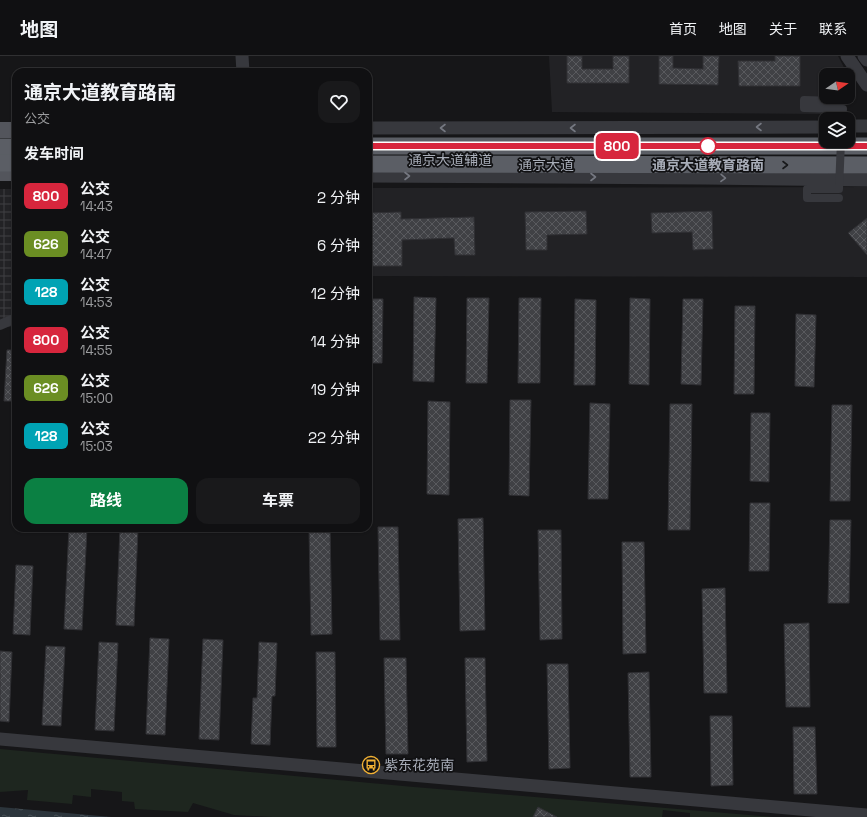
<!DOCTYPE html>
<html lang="zh">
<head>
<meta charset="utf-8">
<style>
	:root { --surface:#101012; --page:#19191b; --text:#f1f3f6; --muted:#9c9d9f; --line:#303032; --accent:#0b8043 }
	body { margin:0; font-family:"Space Grotesk","Noto Sans SC",sans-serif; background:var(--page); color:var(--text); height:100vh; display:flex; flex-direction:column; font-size:15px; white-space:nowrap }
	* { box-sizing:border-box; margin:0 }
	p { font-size:13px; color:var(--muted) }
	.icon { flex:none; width:22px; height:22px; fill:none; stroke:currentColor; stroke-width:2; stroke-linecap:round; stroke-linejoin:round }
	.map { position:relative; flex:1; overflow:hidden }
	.side { position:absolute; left:12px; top:12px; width:360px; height:464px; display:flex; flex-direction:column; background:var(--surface); border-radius:12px; box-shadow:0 1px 3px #0004,0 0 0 1px var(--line) }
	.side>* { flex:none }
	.badge { padding:0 8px; border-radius:6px; font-size:14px; line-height:26px }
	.needle { width:26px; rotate:77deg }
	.buttons { position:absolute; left:819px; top:12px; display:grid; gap:8px }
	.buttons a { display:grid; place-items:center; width:36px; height:36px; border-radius:8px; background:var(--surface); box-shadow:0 1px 3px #0004,0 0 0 1px var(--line); font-size:20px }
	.map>.badge { position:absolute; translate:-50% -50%; box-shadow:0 0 0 2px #fff }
	h2 { padding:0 12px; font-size:15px; line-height:36px }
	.round { display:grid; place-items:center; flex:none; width:42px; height:42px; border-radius:12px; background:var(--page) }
	.summary { display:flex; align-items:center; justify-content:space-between; height:68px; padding:0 12px }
	h1 { font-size:19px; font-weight:700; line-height:30px }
	.action { display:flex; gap:8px; margin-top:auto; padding:8px 12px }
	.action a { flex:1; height:46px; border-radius:12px; background:var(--accent); color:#fff; font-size:16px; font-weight:700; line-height:46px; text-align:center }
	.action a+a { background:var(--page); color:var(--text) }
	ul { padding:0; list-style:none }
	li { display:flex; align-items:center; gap:12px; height:48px; padding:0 12px }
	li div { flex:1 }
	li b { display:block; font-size:15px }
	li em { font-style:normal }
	li .badge { min-width:44px; font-weight:700; text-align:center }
	header { display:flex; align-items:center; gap:24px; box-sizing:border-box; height:56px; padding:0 20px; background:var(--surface); border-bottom:1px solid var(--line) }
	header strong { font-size:19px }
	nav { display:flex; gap:22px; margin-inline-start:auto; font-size:14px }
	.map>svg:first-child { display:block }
	.built { fill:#222225 }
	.industrial { fill:url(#industrial-grid) }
	.green { fill:#1e261f }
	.water { fill:url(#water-ripples) }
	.building { fill:url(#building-cross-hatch); stroke:#303034 }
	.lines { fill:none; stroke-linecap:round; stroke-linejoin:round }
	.pedestrian { stroke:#37383d; stroke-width:8 }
	.minor { stroke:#37383d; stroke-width:10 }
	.tertiary { stroke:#37383d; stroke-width:13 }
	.primary { stroke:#53555c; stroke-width:16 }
	.trunk { stroke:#5b5e65; stroke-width:17 }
	.pedestrian-bridge { stroke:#37383d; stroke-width:8 }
	.oneway { stroke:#757881 }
	.oneway2 { stroke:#18191b }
	.line-casing { stroke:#fff; stroke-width:9 }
	.line { stroke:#d7263d; stroke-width:6 }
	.stop-dot { fill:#fff; stroke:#d7263d; stroke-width:2 }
	.labels { text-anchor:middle; stroke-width:3.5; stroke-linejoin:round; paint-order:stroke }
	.street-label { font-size:14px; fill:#a8adb8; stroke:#111113 }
	.stop-label { font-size:14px; font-weight:bold; fill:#a8adb8; stroke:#111113 }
	.poi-label { font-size:14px; fill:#a8adb8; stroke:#111113; text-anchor:start }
</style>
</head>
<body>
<header>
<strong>地图</strong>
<nav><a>首页</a><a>地图</a><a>关于</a><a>联系</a></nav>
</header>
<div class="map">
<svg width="867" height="761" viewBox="0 0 867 761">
	<defs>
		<pattern id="industrial-grid" width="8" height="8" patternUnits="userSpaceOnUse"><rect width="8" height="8" fill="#222225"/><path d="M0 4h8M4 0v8" fill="none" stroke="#3f3f43"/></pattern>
		<pattern id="water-ripples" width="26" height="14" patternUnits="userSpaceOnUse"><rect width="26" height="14" fill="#2c353c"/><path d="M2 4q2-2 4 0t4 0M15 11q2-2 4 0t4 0" fill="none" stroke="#485056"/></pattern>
		<pattern id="building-cross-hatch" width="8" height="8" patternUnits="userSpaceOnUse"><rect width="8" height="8" fill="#404145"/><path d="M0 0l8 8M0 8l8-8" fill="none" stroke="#595a5e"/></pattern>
	</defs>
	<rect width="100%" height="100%" fill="#161618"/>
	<g class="built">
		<path d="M549 0H838L848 19H826V41H848V20L855 34 853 40 846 48 823 58 552 56Z"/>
		<path d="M867 131V221L368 220V132Z"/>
	</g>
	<path class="industrial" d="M0 133H16V270L0 272Z"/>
	<path class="green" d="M0 693 414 731 773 761H690V757L663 754 662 761H272L234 759 193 747 188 756 135 753 134 746 122 745V736L91 733V741L73 739 72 748 27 744 28 734 0 736Z"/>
	<path class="water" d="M0 751 111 761H0Z"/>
	<g class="building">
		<path d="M567 0H582V13H613V0H629V27H567Z"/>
		<path d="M659 0H673V12L703 13V0H719L718 29 659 28Z"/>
		<path d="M775 0H800V30H739L738 5H775Z"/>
		<path d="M586 155 587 178 547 179V194H526L525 156Z"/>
		<path d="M712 155 713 193 693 194 692 176 652 177 651 157Z"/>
		<path d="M401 156V163L474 161 475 199H455L454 182 402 184V210H368V157Z"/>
		<path d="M867 162V199L848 177Z"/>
		<path d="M414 241 436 242 434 326 413 325Z"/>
		<path d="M467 242H489L487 327H466Z"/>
		<path d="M519 242H541L540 327H518Z"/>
		<path d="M630 242 650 243 649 329 629 328Z"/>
		<path d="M368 243H383L382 307H368Z"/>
		<path d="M575 243 596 244 595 329H574Z"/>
		<path d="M683 243H703L701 329 681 328Z"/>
		<path d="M735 250H755L754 338H734Z"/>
		<path d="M796 258 816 259 814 331 795 330Z"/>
		<path d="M7 294H16V345H4Z"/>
		<path d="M510 344H531L529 440 509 439Z"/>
		<path d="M428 345 450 346 449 439 427 438Z"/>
		<path d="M590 347 610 348 608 443H588Z"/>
		<path d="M670 348H692L690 474H668Z"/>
		<path d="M832 349H852L850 445H830Z"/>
		<path d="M751 357H770L769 426 750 425Z"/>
		<path d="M750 447H770L769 515H749Z"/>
		<path d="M483 462 485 574 460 575 458 463Z"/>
		<path d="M830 464H851L849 547H828Z"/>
		<path d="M378 471H398L400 584H380Z"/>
		<path d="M69 472H87L82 574 64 573Z"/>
		<path d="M120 472H138L134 570 116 569Z"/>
		<path d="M309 472H330L332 578 311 579Z"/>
		<path d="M538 474H561L562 583 540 584Z"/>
		<path d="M622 486H644L646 597 623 598Z"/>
		<path d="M16 509 33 510 30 579 13 578Z"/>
		<path d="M725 532 727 637H704L702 533Z"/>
		<path d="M809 567 810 651H786L784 568Z"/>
		<path d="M150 582 169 583 165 679 146 678Z"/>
		<path d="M203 583 223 584 219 684 199 683Z"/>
		<path d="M99 586 118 587 114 675 95 674Z"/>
		<path d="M259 586 277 587 275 640H272L270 689 251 688 253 642H257Z"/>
		<path d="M46 590 65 591 61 670 42 669Z"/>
		<path d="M0 595 12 596 9 666 0 665Z"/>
		<path d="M316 596H335L336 691H317Z"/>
		<path d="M384 602H406L408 698H386Z"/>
		<path d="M465 602H485L487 705 467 706Z"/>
		<path d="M547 608H568L570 712 549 713Z"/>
		<path d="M649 616 651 721H630L628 617Z"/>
		<path d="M710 660H732L733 729 711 730Z"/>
		<path d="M793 671H815L817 738H794Z"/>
		<path d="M538 751 557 761H533Z"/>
	</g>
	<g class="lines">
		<path class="pedestrian" d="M837 45 804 44V52L843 53 842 63"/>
		<path class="minor" d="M0 269 16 262"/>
		<g class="tertiary">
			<path d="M242 0 243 16"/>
			<path d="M847 0 867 29"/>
			<path d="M864 0 867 4"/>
			<path d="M848 70H867"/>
			<path d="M368 72 826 71"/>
			<path d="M368 120 705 122 867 124"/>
			<path d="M0 683 867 759"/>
		</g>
		<g class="primary">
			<path d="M0 74H16"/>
			<path d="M0 117H16"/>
		</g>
		<g class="trunk">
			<path d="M368 90H867"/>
			<path d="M0 91H16"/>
			<path d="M0 107H16"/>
			<path d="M368 108 867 109"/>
		</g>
		<path class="pedestrian-bridge" d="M839 142H807V133H839L841 85"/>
	</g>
	<defs><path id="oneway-chevron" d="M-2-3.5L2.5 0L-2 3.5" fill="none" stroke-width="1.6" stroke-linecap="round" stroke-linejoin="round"/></defs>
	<g class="oneway">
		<use href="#oneway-chevron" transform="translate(759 71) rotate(180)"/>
		<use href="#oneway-chevron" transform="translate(443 72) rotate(180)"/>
		<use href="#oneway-chevron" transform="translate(573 72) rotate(180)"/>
		<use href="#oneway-chevron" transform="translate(407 120)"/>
		<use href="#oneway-chevron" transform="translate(593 121)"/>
		<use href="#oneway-chevron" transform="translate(723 122) rotate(1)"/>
	</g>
	<use class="oneway2" href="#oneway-chevron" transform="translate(785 109)"/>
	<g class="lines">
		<g class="line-casing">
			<path id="line" d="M368 90H867"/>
		</g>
		<use href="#line" class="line"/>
	</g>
	<defs>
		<g id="bus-ring" transform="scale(0.9)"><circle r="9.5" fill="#111113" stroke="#f2b134" stroke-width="1.5"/><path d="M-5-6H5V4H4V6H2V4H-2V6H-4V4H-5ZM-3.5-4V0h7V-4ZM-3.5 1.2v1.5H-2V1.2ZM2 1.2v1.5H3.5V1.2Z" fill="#f2b134"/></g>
	</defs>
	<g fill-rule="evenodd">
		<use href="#bus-ring" x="371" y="709"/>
	</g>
	<circle class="stop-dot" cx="708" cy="90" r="8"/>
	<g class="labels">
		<g class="street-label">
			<text x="450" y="109">通京大道辅道</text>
			<text x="546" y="114">通京大道</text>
		</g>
		<g class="stop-label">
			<text x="708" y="114">通京大道教育路南</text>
		</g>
		<g class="poi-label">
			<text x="384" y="714">紫东花苑南</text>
		</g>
	</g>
</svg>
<div class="buttons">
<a><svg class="needle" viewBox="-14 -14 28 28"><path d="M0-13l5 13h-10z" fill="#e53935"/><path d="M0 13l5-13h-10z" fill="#9c9d9f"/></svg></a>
<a><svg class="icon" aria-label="layers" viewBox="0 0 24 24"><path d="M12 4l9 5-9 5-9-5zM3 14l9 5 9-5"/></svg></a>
</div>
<b class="badge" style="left:617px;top:90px;background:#d7263d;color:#fff">800</b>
<section class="side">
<div class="summary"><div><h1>通京大道教育路南</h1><p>公交</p></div><a class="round"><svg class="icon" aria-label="heart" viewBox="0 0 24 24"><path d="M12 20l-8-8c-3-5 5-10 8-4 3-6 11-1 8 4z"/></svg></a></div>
<h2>发车时间</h2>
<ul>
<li><span class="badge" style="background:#d7263d;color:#fff">800</span><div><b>公交</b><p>14:43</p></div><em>2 分钟</em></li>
<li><span class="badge" style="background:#6b8e23;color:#fff">626</span><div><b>公交</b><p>14:47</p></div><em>6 分钟</em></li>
<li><span class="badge" style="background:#00a3b4;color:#fff">128</span><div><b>公交</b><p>14:53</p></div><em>12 分钟</em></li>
<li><span class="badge" style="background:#d7263d;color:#fff">800</span><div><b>公交</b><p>14:55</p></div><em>14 分钟</em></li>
<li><span class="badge" style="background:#6b8e23;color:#fff">626</span><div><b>公交</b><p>15:00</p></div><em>19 分钟</em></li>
<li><span class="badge" style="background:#00a3b4;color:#fff">128</span><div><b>公交</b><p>15:03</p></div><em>22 分钟</em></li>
</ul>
<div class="action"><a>路线</a><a>车票</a></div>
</section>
</div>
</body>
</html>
